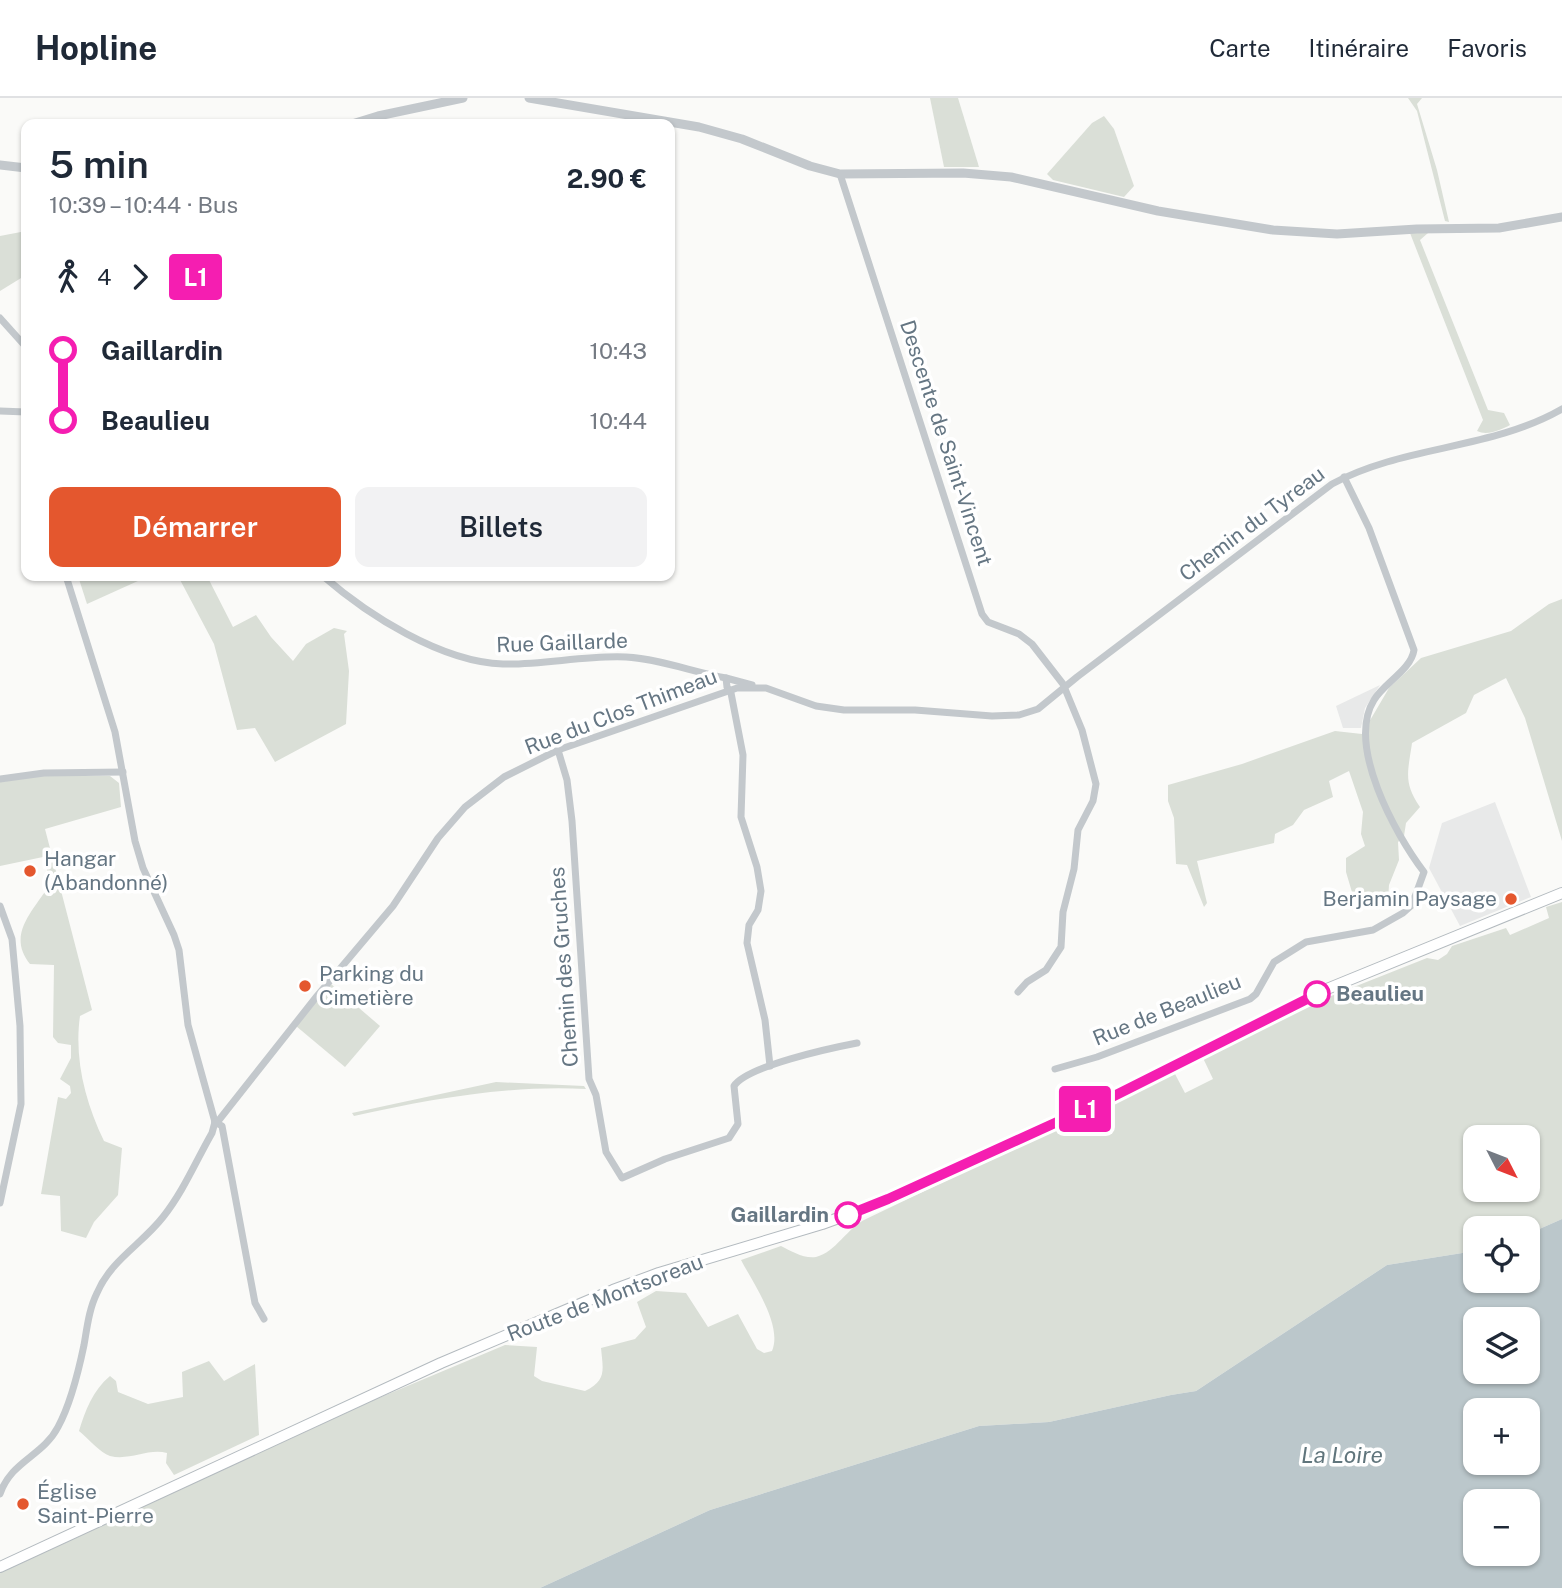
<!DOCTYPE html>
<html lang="fr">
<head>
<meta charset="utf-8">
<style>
	:root { --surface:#fff; --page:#f2f2f3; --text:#1f2937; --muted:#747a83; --line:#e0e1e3; --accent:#e4572e }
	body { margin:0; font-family:"Public Sans",sans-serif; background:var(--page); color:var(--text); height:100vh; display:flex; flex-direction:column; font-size:26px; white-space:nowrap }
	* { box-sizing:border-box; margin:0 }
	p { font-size:23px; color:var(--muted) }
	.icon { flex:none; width:38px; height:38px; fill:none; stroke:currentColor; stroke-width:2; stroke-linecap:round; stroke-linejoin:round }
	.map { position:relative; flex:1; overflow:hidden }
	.sheet { position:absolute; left:21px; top:21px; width:654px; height:462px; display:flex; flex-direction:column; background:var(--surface); border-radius:14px; box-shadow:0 2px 5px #0004 }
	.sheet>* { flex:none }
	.badge { padding:0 14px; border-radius:5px; font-size:24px; line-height:46px }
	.needle { width:46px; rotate:132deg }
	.tools { position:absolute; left:1463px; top:1027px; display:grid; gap:14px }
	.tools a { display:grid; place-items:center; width:77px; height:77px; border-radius:14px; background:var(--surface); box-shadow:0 2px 5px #0004; font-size:35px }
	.map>.badge { position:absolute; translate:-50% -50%; box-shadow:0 0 0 4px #fff }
	.legs { display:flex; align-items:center; gap:10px; height:77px; padding:0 28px; font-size:23px }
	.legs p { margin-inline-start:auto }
	.headline { display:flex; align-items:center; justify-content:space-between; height:119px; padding:0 28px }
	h1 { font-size:38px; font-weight:600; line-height:52px }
	.primary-button { display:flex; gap:14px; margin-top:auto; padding:14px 28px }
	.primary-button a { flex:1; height:80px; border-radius:14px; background:var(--accent); color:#fff; font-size:28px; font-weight:600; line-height:80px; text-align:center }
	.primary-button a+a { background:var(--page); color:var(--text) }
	ul { padding:0 28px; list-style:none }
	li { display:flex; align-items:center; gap:24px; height:70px; font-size:26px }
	li i { display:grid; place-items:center; width:10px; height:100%; margin:0 9px; background:currentColor }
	li i::after { content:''; width:18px; height:18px; margin:-9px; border:5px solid; border-radius:50%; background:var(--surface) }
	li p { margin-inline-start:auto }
	li:first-child i { background:linear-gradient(#0000 50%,currentColor 0) }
	li:last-child i { background:linear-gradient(currentColor 50%,#0000 0) }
	header { display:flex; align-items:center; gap:42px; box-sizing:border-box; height:98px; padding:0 35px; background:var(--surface); border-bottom:2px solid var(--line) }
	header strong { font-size:33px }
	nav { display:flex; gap:38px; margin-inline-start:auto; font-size:24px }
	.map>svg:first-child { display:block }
	.built { fill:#e8e9e9 }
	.green { fill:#dadfd7; fill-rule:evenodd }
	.water { fill:#bbc7cb; fill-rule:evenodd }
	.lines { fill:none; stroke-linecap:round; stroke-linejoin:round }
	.secondary-casing { stroke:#b3babf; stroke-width:12 }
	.minor { stroke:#c3c8cc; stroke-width:7 }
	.tertiary { stroke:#c3c8cc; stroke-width:9 }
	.secondary { stroke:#fff; stroke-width:10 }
	.line-1-casing { stroke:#fff; stroke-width:16 }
	.line-1 { stroke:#f51eb1; stroke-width:10 }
	.poi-dot { fill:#e4572e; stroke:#fff; stroke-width:2.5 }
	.stop-1-dot { fill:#fff; stroke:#f51eb1; stroke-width:3.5 }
	.labels { text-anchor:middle; stroke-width:7; stroke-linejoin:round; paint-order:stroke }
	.street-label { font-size:21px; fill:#657683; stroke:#fff }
	.poi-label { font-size:21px; fill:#657683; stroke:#fff; text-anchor:start }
	.stop-label { font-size:21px; font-weight:bold; fill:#657683; stroke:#fff; text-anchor:start }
	.water-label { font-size:23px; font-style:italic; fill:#60757c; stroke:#fff }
</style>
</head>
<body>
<header>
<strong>Hopline</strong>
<nav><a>Carte</a><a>Itinéraire</a><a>Favoris</a></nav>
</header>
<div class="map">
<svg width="1562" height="1490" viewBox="0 0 1562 1490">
	<rect width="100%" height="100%" fill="#fafaf8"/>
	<g class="built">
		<path d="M1380 587 1365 610 1361 630H1343L1336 608Z"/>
		<path d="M1495 704 1531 799 1460 828 1429 770 1442 725Z"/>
	</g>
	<g class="green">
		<path d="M930 0H958L979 69H944Z"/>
		<path d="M1408 0H1422L1417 6 1437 72 1449 124 1445 123 1417 13Z"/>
		<path d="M1104 18 1114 31 1134 88 1124 99 1053 82 1047 76 1092 25Z"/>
		<path d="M26 133V177L0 193V138Z"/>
		<path d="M1410 135H1428L1420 142 1488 312 1504 315 1510 327C1501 332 1487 338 1477 333L1483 322Z"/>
		<path d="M78 478H149L87 506Z"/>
		<path d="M178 478H207L233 529 256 517 271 539 293 563 306 546 334 530 347 533 344 536 349 573 346 626 275 664 255 630 237 632 214 546Z"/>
		<path d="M1562 501V743L1525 620 1506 580 1474 597 1466 615 1412 645C1408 674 1403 684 1420 709L1406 725 1404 738 1398 744 1399 762 1389 787 1388 802 1374 811H1357L1346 774V760L1365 748 1361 736 1363 714 1349 673 1329 683 1333 699 1304 712 1293 727 1275 736 1274 745 1197 763 1207 805 1204 809 1187 767 1176 766 1174 720 1168 703V687L1242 666 1335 633 1362 636 1389 590 1421 560 1511 533 1549 506Z"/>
		<path d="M41 678H110L119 685 121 709 45 731 92 912 80 918C74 960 85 1004 104 1043L122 1050 118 1097 94 1124 86 1140 61 1133 60 1098 41 1096 58 999 66 1001 71 995 70 988 60 981 71 960V947L58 945 53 939 54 867 30 866C5 835 36 811 51 784L43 759 0 768V684Z"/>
		<path d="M1562 804V1121L1528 1136V1130H1475V1153L1387 1167 1196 1293 1171 1297 1049 1324 979 1328 710 1412 540 1490H0V1475L374 1302 505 1247 537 1249 534 1278 542 1283 585 1293C607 1282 603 1272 601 1250L635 1241 646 1229 637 1204 656 1193 686 1195 708 1229 738 1216 757 1251 764 1255 772 1253C783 1227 753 1185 741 1162L781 1148C791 1153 804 1161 816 1159 836 1154 847 1130 866 1121 968 1072 1071 1023 1175 976L1185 995 1213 981 1203 960 1316 904 1427 860 1438 862 1447 856 1452 848 1506 830 1510 837 1549 820 1546 809ZM1475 1040H1528V1092H1475Z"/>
		<path d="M331 886 380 928 345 969 296 928Z"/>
		<path d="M496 984 584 988 586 991C507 987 431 1001 354 1018L352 1015Z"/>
		<path d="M209 1263 224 1283 255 1266 259 1337 174 1377 166 1365 167 1355C148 1350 130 1363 110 1358 100 1355 88 1340 79 1333 85 1313 93 1292 110 1278L116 1283 118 1294 148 1306 183 1299 182 1274Z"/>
	</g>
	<path class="water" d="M1562 1121V1490H540L710 1412 979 1328 1049 1324 1171 1297 1196 1293 1387 1167 1475 1153V1183H1528V1136ZM1475 1222H1528V1274H1475ZM1475 1312H1528V1365H1475ZM1475 1404H1528V1456H1475Z"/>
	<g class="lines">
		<g class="secondary-casing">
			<path id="secondary" d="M0 1469 441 1265 613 1192 659 1175 822 1126 888 1102 1134 988 1322 893 1562 795"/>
		</g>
		<g class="minor">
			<path d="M840 76 982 516 988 524 1019 536 1032 546 1063 586 1082 632 1096 686 1093 703 1078 732 1074 771 1063 814 1061 849 1046 872 1027 884 1018 894"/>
			<path d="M0 220 26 249"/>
			<path d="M0 313 26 314"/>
			<path d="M66 478 115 634 135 743 143 770 174 837 179 852 188 927 215 1024"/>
			<path d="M323 478C368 517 441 564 503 566 544 567 585 557 626 559 660 561 693 574 726 580L727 589 731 595 743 657 741 719 757 769 761 793 758 812 749 827 747 845 765 922 770 968"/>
			<path d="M726 580 752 587"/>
			<path d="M558 652 567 682 572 723 589 981 596 997 606 1054 622 1080 665 1061 729 1040 738 1026 734 988C747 968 831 950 857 945"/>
			<path d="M0 681 44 675 123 674"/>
			<path d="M0 808 12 841 20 928 21 1006 0 1105"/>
			<path d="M1055 971 1097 959 1250 901 1256 896 1274 864 1306 844 1373 832 1403 815 1412 807 1424 774C1395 736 1346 647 1374 602 1384 585 1411 572 1414 552L1369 430 1344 379"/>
			<path d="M215 1024 219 1022 317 898 393 808 438 740 465 709 504 679 558 652 737 590H766L816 608 844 612H915L992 618 1019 617 1038 611 1077 579 1332 386C1404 347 1491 352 1562 311"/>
			<path d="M215 1024 222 1028 255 1205 264 1221"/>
			<path d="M0 1396C11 1363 43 1358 58 1329 70 1307 79 1271 84 1247 87 1230 89 1211 97 1195 111 1162 142 1146 163 1119 183 1094 196 1063 212 1035L215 1024"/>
		</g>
		<g class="tertiary">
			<path d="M529 0 699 29 742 41 810 68 840 76 963 75 1011 79 1158 113 1273 132 1337 136 1417 131 1499 130 1562 119"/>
			<path d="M352 26 378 18 463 0"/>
			<path d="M0 67 26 70"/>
		</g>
		<use href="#secondary" class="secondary"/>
	</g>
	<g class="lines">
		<g class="line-1-casing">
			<path id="line-1" d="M848 1117 888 1101 1112 999 1317 896"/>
		</g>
		<use href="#line-1" class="line-1"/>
	</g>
	<g class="poi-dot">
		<circle cx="30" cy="773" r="7"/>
		<circle cx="1511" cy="801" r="7"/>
		<circle cx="305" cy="888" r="7"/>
		<circle cx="23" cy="1406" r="7"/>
	</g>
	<g class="stop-1-dot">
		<circle cx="1317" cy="896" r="12"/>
		<circle cx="848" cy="1117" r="12"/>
	</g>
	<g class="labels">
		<g class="street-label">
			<text transform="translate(946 345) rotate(72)" y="7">Descente de Saint-Vincent</text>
			<text transform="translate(1252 426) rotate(-37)" y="7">Chemin du Tyreau</text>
			<text transform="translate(562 545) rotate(-2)" y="7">Rue Gaillarde</text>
			<text transform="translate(621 614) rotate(-21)" y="7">Rue du Clos Thimeau</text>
			<text transform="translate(564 869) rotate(-94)" y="7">Chemin des Gruches</text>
			<text transform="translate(1167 912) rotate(-22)" y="7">Rue de Beaulieu</text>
			<text transform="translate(605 1200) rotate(-21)" y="7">Route de Montsoreau</text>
		</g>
		<g class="poi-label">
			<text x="44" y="768">Hangar<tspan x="44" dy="24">(Abandonné)</tspan></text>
			<text x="1497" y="808" text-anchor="end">Berjamin Paysage</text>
			<text x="319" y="883">Parking du<tspan x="319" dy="24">Cimetière</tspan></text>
			<text x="37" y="1401">Église<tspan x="37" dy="24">Saint-Pierre</tspan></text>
		</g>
		<g class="stop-label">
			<text x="1336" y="903">Beaulieu</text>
			<text x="829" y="1124" text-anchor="end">Gaillardin</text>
		</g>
		<g class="water-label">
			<text x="1342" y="1365">La Loire</text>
		</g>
	</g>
</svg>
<div class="tools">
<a><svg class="needle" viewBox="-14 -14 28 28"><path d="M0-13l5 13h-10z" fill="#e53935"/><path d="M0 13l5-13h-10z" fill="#747a83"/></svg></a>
<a><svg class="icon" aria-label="locate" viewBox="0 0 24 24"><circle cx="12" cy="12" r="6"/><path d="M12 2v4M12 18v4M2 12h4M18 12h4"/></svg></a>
<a><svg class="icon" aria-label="layers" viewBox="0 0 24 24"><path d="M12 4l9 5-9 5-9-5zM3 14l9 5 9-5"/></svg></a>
<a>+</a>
<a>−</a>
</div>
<b class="badge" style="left:1085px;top:1011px;background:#f51eb1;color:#fff">L1</b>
<section class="sheet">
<div class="headline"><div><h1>5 min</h1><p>10:39 – 10:44 · Bus</p></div><b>2.90 €</b></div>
<div class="legs"><svg class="icon" aria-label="walk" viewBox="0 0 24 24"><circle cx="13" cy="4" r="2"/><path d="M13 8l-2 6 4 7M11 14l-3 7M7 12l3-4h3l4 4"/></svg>4<svg class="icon" aria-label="forward" viewBox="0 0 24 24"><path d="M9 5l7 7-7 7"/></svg><b class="badge" style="background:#f51eb1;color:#fff">L1</b></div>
<ul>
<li><i style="color:#f51eb1"></i><b>Gaillardin</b><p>10:43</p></li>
<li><i style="color:#f51eb1"></i><b>Beaulieu</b><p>10:44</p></li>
</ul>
<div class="primary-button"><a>Démarrer</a><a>Billets</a></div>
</section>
</div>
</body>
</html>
